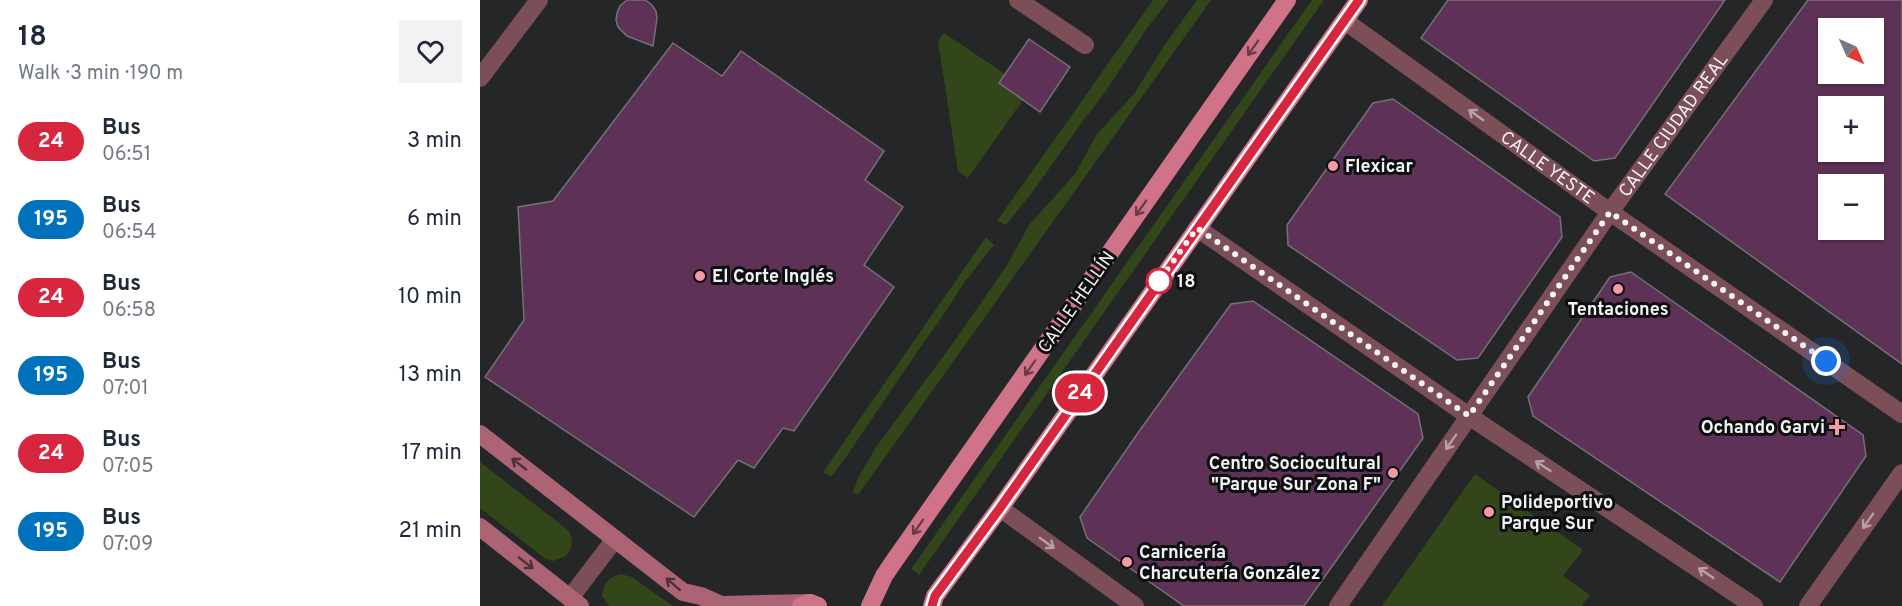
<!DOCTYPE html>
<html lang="en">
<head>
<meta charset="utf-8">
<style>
	:root { --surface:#fff; --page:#f2f2f3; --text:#1f2937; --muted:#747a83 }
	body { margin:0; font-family:Overpass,sans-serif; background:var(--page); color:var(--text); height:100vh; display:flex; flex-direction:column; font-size:22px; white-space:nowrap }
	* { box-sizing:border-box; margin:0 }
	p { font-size:20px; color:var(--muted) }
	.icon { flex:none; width:33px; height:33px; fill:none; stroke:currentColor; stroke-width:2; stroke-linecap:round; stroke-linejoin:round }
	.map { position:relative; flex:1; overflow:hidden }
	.panel { display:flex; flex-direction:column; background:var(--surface); width:480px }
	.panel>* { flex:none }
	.badge { padding:0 12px; border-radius:20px; font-size:21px; line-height:39px }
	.needle { width:39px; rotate:135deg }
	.controls { position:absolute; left:1338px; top:18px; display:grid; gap:12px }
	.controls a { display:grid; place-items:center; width:66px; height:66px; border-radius:0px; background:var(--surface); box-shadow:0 2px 4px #0004; font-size:30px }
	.you { position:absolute; width:30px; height:30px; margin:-15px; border:4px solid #fff; border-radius:50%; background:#1a73e8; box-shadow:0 0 0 9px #1a73e833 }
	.map>.badge { position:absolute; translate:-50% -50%; box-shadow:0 0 0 3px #fff }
	.round { display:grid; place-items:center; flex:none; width:63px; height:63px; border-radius:0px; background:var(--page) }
	.overview { display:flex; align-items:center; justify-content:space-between; height:102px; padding:0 18px }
	h1 { font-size:28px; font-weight:700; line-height:45px }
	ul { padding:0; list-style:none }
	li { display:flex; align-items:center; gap:18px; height:78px; padding:0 18px }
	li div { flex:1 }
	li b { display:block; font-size:22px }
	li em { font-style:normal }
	li .badge { min-width:66px; font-weight:700; text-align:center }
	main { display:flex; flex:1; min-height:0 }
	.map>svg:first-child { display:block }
	.green { fill:#32461a }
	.building { fill:#5e3256; stroke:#737173; stroke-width:1.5; fill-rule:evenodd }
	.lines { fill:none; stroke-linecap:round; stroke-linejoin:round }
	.street { stroke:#7c4e57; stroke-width:18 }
	.secondary { stroke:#ac6373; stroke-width:18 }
	.primary { stroke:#d17388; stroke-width:18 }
	.oneway { stroke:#663c46 }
	.oneway2 { stroke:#b7a0a6 }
	.oneway3 { stroke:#4d3138 }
	.line-casing { stroke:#fff; stroke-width:14 }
	.line { stroke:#d7263d; stroke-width:9 }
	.walk { stroke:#f2f3f4; stroke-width:6; stroke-dasharray:0 10.8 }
	.poi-dot { fill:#f49aa6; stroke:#0e0f10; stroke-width:2 }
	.stop-dot { fill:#fff; stroke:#d7263d; stroke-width:3 }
	.labels { text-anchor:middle; stroke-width:6; stroke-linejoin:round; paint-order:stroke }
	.street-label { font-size:18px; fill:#f2f3f4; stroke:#0e0f10 }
	.poi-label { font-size:18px; font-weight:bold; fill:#f2f3f4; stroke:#0e0f10; text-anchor:start }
	.stop-label { font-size:18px; font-weight:bold; fill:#f2f3f4; stroke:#0e0f10; text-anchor:start }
</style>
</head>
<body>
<main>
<section class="panel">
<div class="overview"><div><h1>18</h1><p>Walk · 3 min · 190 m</p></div><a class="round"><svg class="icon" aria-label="heart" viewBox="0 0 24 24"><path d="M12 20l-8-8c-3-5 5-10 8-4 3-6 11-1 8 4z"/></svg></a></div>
<ul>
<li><span class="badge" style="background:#d7263d;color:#fff">24</span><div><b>Bus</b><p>06:51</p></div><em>3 min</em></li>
<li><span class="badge" style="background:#0072bc;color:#fff">195</span><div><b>Bus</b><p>06:54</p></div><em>6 min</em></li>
<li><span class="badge" style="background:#d7263d;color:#fff">24</span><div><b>Bus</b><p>06:58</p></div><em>10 min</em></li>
<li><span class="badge" style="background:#0072bc;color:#fff">195</span><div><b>Bus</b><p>07:01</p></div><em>13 min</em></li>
<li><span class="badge" style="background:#d7263d;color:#fff">24</span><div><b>Bus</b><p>07:05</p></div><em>17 min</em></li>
<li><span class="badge" style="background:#0072bc;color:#fff">195</span><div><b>Bus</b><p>07:09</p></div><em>21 min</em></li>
</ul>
</section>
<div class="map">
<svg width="1422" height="606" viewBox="0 0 1422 606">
	<rect width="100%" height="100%" fill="#242628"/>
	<g class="green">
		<path d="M673 0H689L668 27 626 91 603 121 554 190 526 225 517 221Z"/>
		<path d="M717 0H731L378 495 373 492 378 478 396 447 476 339 527 265 549 225 595 174 617 134 654 94 684 46Z"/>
		<path d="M832 0H844L439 575 431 569Z"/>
		<path d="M464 33 525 74 519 83 543 100 488 178 478 171 458 41Z"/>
		<path d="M506 237 514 245 486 280 460 320 437 352 364 460 351 477 343 472Z"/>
		<path d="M0 462 88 530C94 539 93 548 86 556L73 561 66 559 0 508Z"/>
		<path d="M995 474 1103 550 1083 576 1110 595 1102 606H902Z"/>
		<path d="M141 574 152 577 193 606H129L122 595C124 582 129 577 141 574Z"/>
	</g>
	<g class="building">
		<path d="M147 0H165L171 4 176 11 177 18 173 46 147 36 138 27 136 20 137 13 140 6Z"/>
		<path d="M968 0H1245L1135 158 1114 161 941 38Z"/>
		<path d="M1328 0H1422V364L1185 194ZM1348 28H1394V74H1348ZM1348 106H1394V152H1348ZM1348 184H1394V230H1348Z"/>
		<path d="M549 39 590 67 560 112 519 83Z"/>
		<path d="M193 43 242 76 261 51 404 151 385 180 423 207 384 265 414 287 314 431 303 428 274 468 258 460 214 517 5 377 44 320 38 207 73 201Z"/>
		<path d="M913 99 1080 217 1082 237 998 358 977 360 808 245 807 225 893 103Z"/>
		<path d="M1151 272 1383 435 1386 456 1300 582 1053 416 1048 397 1130 277Z"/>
		<path d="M773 301 938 414 943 438 824 606H704L607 538 600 517 660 430 751 304Z"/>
	</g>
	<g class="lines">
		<g class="street">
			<path d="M538 0 605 45"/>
			<path id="s1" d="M865 21 1130 212 1422 414"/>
			<path d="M0 78 59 0"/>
			<path d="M717 228 989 416 1274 606"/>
			<path d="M520 508 655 606"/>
			<path d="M90 598 135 539"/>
			<path id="s2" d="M858 606 1130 212 1284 0"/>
			<path d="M1328 606 1422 473"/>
		</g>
		<g class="secondary">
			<path d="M0 434 203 592 221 596 241 605 330 603"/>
			<path d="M0 527 100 606"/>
		</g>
		<g class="primary">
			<path d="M321 606 330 603 338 606"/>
			<path d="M390 606 404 576 412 564 807 0"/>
			<path d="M452 606 455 596 520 508 879 0"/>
		</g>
	</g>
	<defs><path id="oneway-shaft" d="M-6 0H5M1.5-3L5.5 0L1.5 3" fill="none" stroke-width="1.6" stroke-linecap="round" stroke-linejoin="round" transform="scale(1.5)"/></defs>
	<g class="oneway">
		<use href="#oneway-shaft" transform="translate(773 48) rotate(125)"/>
		<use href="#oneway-shaft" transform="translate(661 208) rotate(125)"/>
		<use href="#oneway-shaft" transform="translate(550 368) rotate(125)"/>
		<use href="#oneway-shaft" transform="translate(438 527) rotate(125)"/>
	</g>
	<g class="oneway2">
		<use href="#oneway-shaft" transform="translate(996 115) rotate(-144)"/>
		<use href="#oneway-shaft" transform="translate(971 442) rotate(125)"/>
		<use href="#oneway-shaft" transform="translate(1063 466) rotate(-147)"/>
		<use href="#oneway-shaft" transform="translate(1388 521) rotate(125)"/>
		<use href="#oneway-shaft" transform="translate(567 543) rotate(36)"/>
		<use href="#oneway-shaft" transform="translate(1226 573) rotate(-146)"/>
	</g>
	<g class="oneway3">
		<use href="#oneway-shaft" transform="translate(39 464) rotate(-142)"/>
		<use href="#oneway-shaft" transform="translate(46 563) rotate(38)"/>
		<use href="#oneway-shaft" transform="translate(193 584) rotate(-139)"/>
	</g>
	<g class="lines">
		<g class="line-casing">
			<path id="line" d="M452 606 455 596 520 508 879 0"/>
		</g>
		<use href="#line" class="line"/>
		<path class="walk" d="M679 281 677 284 717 228 989 416 1130 212 1346 361"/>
	</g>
	<g class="poi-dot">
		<circle cx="853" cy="166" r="6"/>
		<circle cx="220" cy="276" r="6"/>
		<circle cx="1138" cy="289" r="6"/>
		<path d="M1354 418h6v6h6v6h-6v6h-6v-6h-6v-6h6z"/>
		<circle cx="913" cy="473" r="6"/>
		<circle cx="1009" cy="512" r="6"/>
		<circle cx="647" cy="562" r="6"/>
	</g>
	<circle class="stop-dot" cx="679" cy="281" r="12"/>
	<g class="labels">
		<g class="street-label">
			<text dy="6" stroke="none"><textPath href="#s2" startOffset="586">CALLE CIUDAD REAL</textPath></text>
			<text dy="6" stroke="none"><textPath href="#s1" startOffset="250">CALLE YESTE</textPath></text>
			<text transform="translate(596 302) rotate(-55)" y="6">CALLE HELLÍN</text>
		</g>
		<g class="poi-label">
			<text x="865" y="172">Flexicar</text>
			<text x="232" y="282">El Corte Inglés</text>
			<text x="1138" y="315" text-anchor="middle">Tentaciones</text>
			<text x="1345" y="433" text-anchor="end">Ochando Garvi</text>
			<text x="901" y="469" text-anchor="end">Centro Sociocultural<tspan x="901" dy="21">"Parque Sur Zona F"</tspan></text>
			<text x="1021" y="508">Polideportivo<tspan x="1021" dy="21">Parque Sur</tspan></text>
			<text x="659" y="558">Carnicería<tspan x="659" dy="21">Charcutería González</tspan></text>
		</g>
		<g class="stop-label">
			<text x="697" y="287">18</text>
		</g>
	</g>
</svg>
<div class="controls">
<a><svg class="needle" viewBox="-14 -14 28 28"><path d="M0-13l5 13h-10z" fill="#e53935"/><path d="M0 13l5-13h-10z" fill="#747a83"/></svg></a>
<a>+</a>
<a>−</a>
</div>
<div class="you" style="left:1346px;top:361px"></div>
<b class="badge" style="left:600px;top:393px;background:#d7263d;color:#fff">24</b>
</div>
</main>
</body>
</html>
